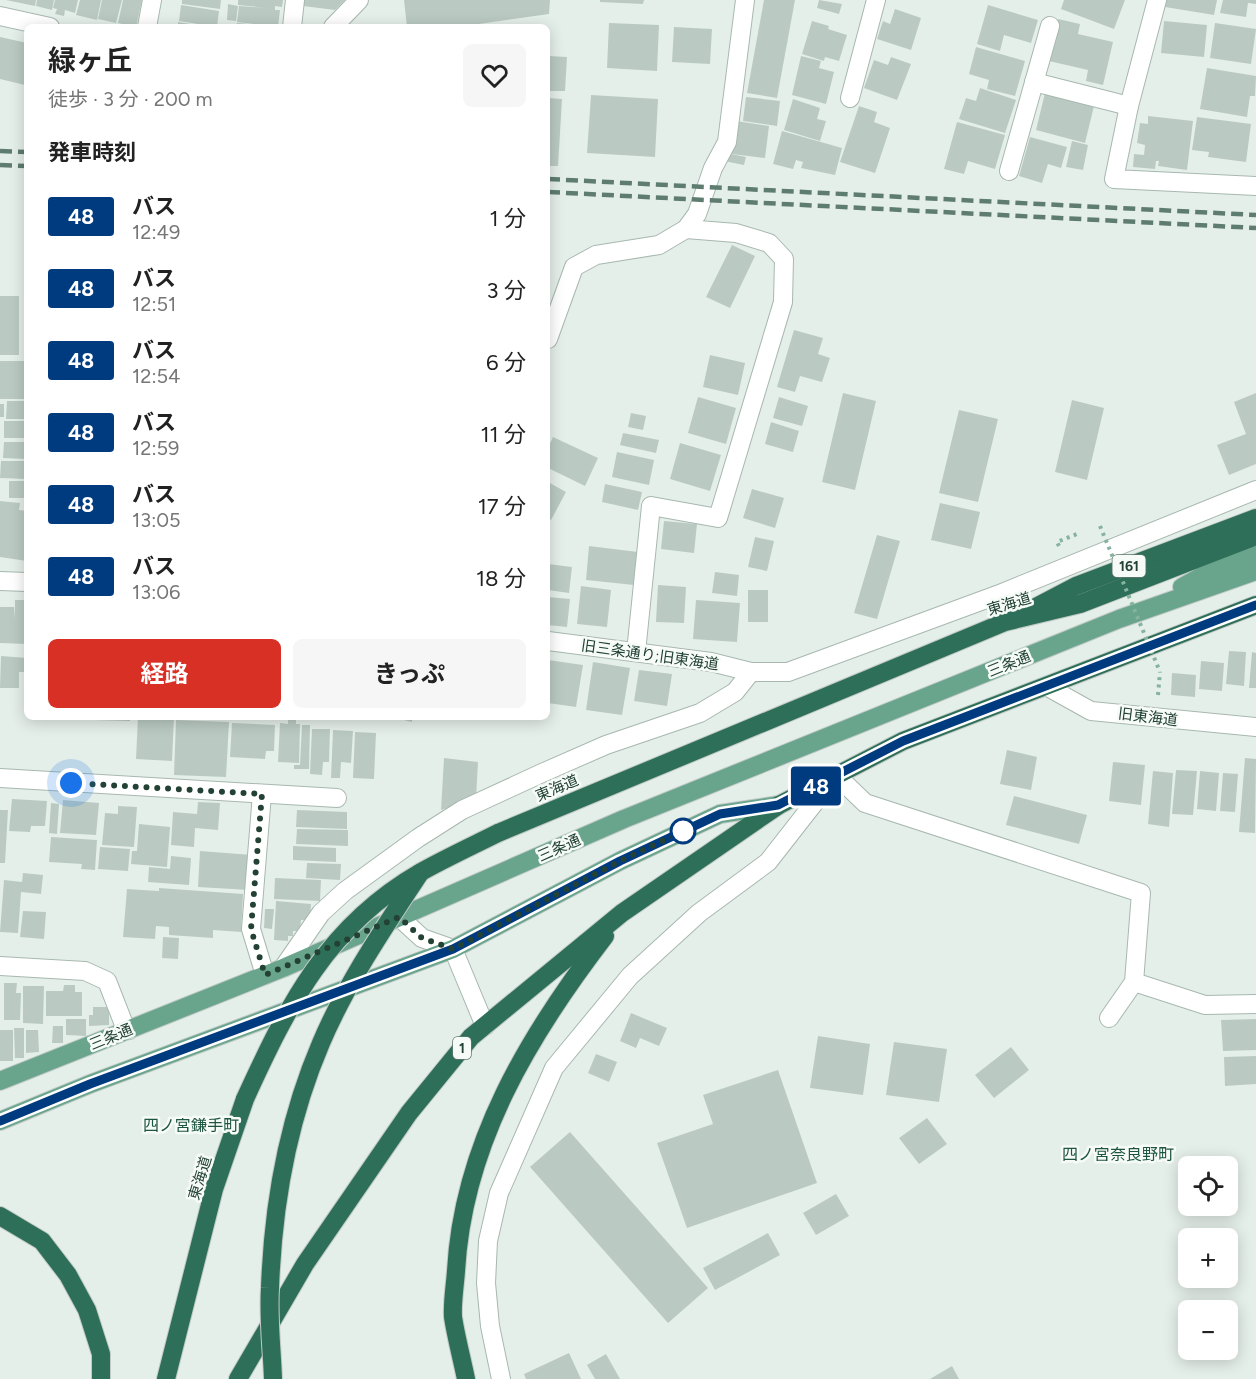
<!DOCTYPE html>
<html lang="ja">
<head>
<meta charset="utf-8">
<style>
	:root { --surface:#fff; --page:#f6f6f6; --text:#222; --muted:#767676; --accent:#d93025 }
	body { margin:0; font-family:Figtree,"Noto Sans JP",sans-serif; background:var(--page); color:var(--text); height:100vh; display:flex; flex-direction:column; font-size:22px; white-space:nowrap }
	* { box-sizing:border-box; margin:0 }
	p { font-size:20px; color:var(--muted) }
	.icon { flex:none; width:33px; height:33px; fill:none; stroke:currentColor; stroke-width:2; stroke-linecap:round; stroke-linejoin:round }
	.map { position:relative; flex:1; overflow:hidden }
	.sheet { position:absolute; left:24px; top:24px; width:526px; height:696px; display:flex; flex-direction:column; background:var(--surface); border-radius:9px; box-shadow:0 3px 15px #0003 }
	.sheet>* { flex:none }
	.badge { padding:0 12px; border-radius:4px; font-size:21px; line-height:39px }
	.buttons { position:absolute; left:1178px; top:1156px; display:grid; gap:12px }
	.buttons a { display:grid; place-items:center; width:60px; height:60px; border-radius:9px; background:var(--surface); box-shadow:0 3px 15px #0003; font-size:30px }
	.you { position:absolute; width:30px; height:30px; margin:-15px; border:4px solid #fff; border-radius:50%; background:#1a73e8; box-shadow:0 0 0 9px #1a73e833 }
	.map>.badge { position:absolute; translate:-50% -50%; box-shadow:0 0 0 3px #fff }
	h2 { padding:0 24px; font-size:22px; line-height:54px }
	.round { display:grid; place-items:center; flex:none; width:63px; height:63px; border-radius:9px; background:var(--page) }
	.overview { display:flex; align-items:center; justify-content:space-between; height:102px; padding:0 24px }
	h1 { font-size:28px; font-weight:700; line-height:45px }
	.cta { display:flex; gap:12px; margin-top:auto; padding:12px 24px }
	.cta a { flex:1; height:69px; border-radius:9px; background:var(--accent); color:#fff; font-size:24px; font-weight:700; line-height:69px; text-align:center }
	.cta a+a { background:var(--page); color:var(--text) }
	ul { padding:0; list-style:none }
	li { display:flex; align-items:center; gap:18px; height:72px; padding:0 24px }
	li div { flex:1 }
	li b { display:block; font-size:22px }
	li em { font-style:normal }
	li .badge { min-width:66px; font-weight:700; text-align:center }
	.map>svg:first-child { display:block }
	.building { fill:#bacac2 }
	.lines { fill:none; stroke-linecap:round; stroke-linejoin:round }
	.minor-casing { stroke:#a7b8af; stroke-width:20 }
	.major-casing { stroke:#c1cac6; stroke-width:20 }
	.highway-casing { stroke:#c1cac6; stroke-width:20 }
	.path { stroke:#85b39e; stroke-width:4; stroke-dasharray:3 4.5; stroke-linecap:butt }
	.minor { stroke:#fff; stroke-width:18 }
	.major { stroke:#69a58d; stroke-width:18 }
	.highway { stroke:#2e6f59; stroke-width:18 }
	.rail { stroke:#5e7d70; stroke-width:4.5; stroke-dasharray:12 6; stroke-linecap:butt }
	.highway-bridge-casing { stroke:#c1cac6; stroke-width:20; stroke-linecap:butt }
	.path-bridge { stroke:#85b39e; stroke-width:4; stroke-dasharray:3 4.5; stroke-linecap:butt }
	.highway-bridge { stroke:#2e6f59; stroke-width:18 }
	.line-casing { stroke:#fff; stroke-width:14 }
	.line { stroke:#003b80; stroke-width:9 }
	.walk { stroke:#234235; stroke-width:6; stroke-dasharray:0 10.8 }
	.stop-dot { fill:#fff; stroke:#003b80; stroke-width:3 }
	.labels { text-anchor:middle; stroke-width:5; stroke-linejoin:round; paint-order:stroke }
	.shield { fill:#f6fbf8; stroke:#627a70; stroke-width:1.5 }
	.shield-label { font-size:14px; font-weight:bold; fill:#234235 }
	.street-label { font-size:15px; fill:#234235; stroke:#f6fbf8 }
	.neighbourhood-label { font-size:16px; fill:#1e5540; stroke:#f6fbf8 }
</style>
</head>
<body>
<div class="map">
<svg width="1256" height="1379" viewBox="0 0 1256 1379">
	<rect width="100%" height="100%" fill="#e5efe9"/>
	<g class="building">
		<path d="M6 0H36L35 6Z"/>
		<path d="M37 0H54L52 10 36 6Z"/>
		<path d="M55 0H78L75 13 65 10 64 16 55 14 57 9 53 8Z"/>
		<path d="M80 0H101L97 20 76 15Z"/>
		<path d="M102 0H122L116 23 98 19Z"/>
		<path d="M123 0H142L136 27 118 23Z"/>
		<path d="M182 0H221L220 9 182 4Z"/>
		<path d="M238 0H283L282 7 275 6V10H280L278 27 237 22 239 6 267 8 238 5Z"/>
		<path d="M304 0H345L335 10 303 6Z"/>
		<path d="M404 0H550L549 14 458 27H407Z"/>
		<path d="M600 0H644L643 4 600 2Z"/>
		<path d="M764 0H795L777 98 747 93Z"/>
		<path d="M819 0 842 4 839 14 817 8Z"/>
		<path d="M1064 0H1125L1114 29 1061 9Z"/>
		<path d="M1166 0H1217L1214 15 1165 7Z"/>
		<path d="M1223 0H1256V4L1248 3 1246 17 1220 13Z"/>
		<path d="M228 4 238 6 236 21 227 20Z"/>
		<path d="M181 5 219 11 217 27 179 21Z"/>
		<path d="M988 5 1038 20 1031 43 1004 35 1000 51 977 44Z"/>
		<path d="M895 9 921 18 911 50 877 39 883 21 890 24Z"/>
		<path d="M1058 19 1080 24 1078 34 1113 42 1103 85 1086 81 1088 70 1049 61Z"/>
		<path d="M812 21 829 26 828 29 847 35 839 61 825 57 824 61 802 54Z"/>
		<path d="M1164 21 1207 25 1204 57 1161 53Z"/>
		<path d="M178 22 202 26V27H178Z"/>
		<path d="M237 23 259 25V27H237Z"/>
		<path d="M609 23 659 25 657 71 607 68Z"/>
		<path d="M1215 23 1256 29 1251 64 1210 58Z"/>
		<path d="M674 27 712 29 710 64 672 62Z"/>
		<path d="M0 37 27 43V77L25 85 0 79Z"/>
		<path d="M976 47 1025 61 1015 96 987 89 989 80 969 74Z"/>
		<path d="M548 56 567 57 565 91H548Z"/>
		<path d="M801 56 821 61 819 68 834 72 826 104 792 95Z"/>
		<path d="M891 57 911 64 897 100 864 88 874 60 888 65Z"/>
		<path d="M1207 68 1256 76 1255 96H1250L1247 117 1200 109Z"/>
		<path d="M980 88 1016 100 1005 133 959 119 966 98 976 101Z"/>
		<path d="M1045 93 1094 106 1085 143 1036 130Z"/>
		<path d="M591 95 658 99 655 157 587 153Z"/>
		<path d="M746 97 780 101 777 126 743 121Z"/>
		<path d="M548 98 562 99 558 166H548Z"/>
		<path d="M793 99 820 108 817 119 826 121 820 141 784 130Z"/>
		<path d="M859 106 877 112 874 122 890 128 875 173 840 162Z"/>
		<path d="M1148 116 1193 121 1187 170 1158 166 1159 161H1156L1155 169 1133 167 1134 154 1144 155 1145 145 1137 143 1140 123 1148 124Z"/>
		<path d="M1197 117 1251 124 1246 162 1208 157 1209 152 1192 150Z"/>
		<path d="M736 121 769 126 765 158 732 154Z"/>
		<path d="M957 122 1005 135 995 169 968 161 964 174 944 169Z"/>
		<path d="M782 131 842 148 835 175 801 168 803 162 796 160 793 169 773 164Z"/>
		<path d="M1030 137 1067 147 1061 168 1048 164 1042 183 1019 176Z"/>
		<path d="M1072 141 1088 145 1083 170 1066 167Z"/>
		<path d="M726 153 746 157 744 165 724 161Z"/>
		<path d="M732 245 755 256 730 308 706 297Z"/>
		<rect x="0" y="296" width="19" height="59"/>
		<path d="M794 330 823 338 818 354 830 358 822 382 800 376 795 392 777 387Z"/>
		<path d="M710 355 745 363 738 395 703 387Z"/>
		<rect x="0" y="361" width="27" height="38"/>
		<path d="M843 393 876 401 855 490 822 482Z"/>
		<path d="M1256 393V464L1229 475 1217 445 1246 434 1234 402Z"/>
		<path d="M698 397 736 408 726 444 688 433Z"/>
		<path d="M779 397 808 406 802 426 773 418Z"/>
		<path d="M1072 400 1104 408 1087 480 1055 472Z"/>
		<path d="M7 401H27V419H6Z"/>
		<rect x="0" y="404" width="4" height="13"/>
		<path d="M959 410 998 419 978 502 939 493Z"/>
		<path d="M631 413 646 416 643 430 628 427Z"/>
		<rect x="4" y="421" width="23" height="17"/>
		<path d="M771 422 799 431 793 452 765 444Z"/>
		<path d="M623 433 659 440 656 453 620 445Z"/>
		<path d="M553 437 598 458 585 486 548 468V448Z"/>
		<path d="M4 442H27V459L3 458Z"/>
		<path d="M680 443 721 455 710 491 670 479Z"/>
		<path d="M617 452 654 460 649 485 612 477Z"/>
		<path d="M1 461H27V479L0 478Z"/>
		<rect x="9" y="481" width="18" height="17"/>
		<path d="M548 482 566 492 551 520 548 518Z"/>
		<path d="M605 484 642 492 638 510 602 502Z"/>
		<path d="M752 489 784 498 775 528 743 518Z"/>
		<path d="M0 501 20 503 19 510 27 511V561L0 557Z"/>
		<path d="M940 503 980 512 971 549 931 540Z"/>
		<path d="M664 521 697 524 694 553 661 549Z"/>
		<path d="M877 535 900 541 877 619 854 613Z"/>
		<path d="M755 537 774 541 767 571 748 567Z"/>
		<path d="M589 546 638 552 634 585 586 580Z"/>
		<path d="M548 564 572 567 569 593 548 590Z"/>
		<path d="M715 572 739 575 737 596 712 593Z"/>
		<path d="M658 585 686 587 684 623 656 622Z"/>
		<path d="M581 586 611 590 607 627 577 624Z"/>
		<rect x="748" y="590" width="20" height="32"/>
		<path d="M548 597 570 599 567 627 548 625Z"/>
		<path d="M15 600H27V644L0 643V607H14L15 619Z"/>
		<path d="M696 600 740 603 737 642 693 639Z"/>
		<path d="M1229 651 1246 652 1244 686 1226 684Z"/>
		<path d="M1252 652 1256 653V688H1249Z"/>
		<path d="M1 656 27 658V672H19V688H0Z"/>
		<path d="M548 660 583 665 576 707 548 703Z"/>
		<path d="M1201 661 1224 663 1222 691 1199 689Z"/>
		<path d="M593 662 630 668 622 715 586 710Z"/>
		<path d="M639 670 672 674 667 706 634 701Z"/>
		<path d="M1172 673 1196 675 1195 697 1171 695Z"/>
		<path d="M95 717H130V721L95 720Z"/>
		<path d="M138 717H174L172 761 136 759Z"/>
		<path d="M392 717H412V722Z"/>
		<path d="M176 720 229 722 226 777 174 775Z"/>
		<path d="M288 720H296V724H300L299 763 278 762 280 723 288 724Z"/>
		<path d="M232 723 275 725 274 751H266L265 759 230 757Z"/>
		<path d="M302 725H310L309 769H294V765H300Z"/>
		<path d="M312 729H330L329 762H323L322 775 310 774Z"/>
		<path d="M333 730 353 731 351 763 341 762 340 778H331Z"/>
		<path d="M355 732 376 733 374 779 353 778Z"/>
		<path d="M1007 750 1037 757 1031 790 1000 784Z"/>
		<path d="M444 758 478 762 476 799 441 810Z"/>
		<path d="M1245 758 1256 759 1255 833 1239 832Z"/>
		<path d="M1113 762 1145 765 1141 805 1109 801Z"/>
		<path d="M1176 770 1197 771 1193 815 1172 814Z"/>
		<path d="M1153 771 1173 773 1169 827 1148 824Z"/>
		<path d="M1200 771 1219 773 1216 811 1197 809Z"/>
		<path d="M1223 773 1238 774 1235 812 1220 811Z"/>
		<path d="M1014 796 1087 815 1079 844 1006 825Z"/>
		<path d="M12 799 47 801 45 826H31L30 832 9 831Z"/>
		<path d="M63 800 99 803 96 835 60 833Z"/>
		<path d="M198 802 220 803 218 830 195 828 194 847 171 845 173 812 197 814Z"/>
		<path d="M51 803 59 804 57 834 49 833Z"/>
		<path d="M118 806 137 807 134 847 102 845 105 813 118 814Z"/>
		<path d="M0 810H8L5 863H0Z"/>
		<path d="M297 810 347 812V829L296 827Z"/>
		<path d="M139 824 170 827 167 867 131 864 132 851H137Z"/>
		<path d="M297 829 348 830V846L296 844Z"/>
		<path d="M51 837 97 840 95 870 81 869 82 864 49 862Z"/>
		<path d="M293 846 336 848V862L293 860Z"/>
		<path d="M100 847 130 849 128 871 98 869Z"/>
		<path d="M200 851 252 855 249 890 198 887Z"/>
		<path d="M171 856 191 858 189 885 148 882 149 867 170 869Z"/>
		<path d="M307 863 341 864 340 880 306 878Z"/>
		<path d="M23 873 43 875 41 894 21 892 18 933 0 932 4 880 22 882Z"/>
		<path d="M275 878 321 880 320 901 274 899Z"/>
		<path d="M159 888 243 894 241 932 213 930V938L169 935V927L156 926 155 939 123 937 127 889 159 891Z"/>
		<path d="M276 901 311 904 310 920H301L300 931H293V936H288V941L274 940Z"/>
		<path d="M265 909H274L272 929 264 928Z"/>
		<path d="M23 911 46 912 44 939 20 937Z"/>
		<path d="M163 937 179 938 178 959 162 958Z"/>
		<path d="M4 983H17L16 993H21L20 1020H4Z"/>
		<path d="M64 985H75V992H82V1016H46V991H63Z"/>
		<path d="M23 986H44L43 1024 23 1023Z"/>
		<path d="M93 1007H109V1025L89 1026V1015H93Z"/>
		<path d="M631 1013 667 1028 659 1046 640 1038 636 1048 620 1041Z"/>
		<path d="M66 1019H86V1036L66 1035Z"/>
		<path d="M1256 1019V1050L1223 1051 1221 1020Z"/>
		<path d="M53 1026H63V1043H52Z"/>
		<path d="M14 1028H24V1058H15Z"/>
		<rect x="0" y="1030" width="13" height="31"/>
		<path d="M26 1030H38L39 1052 26 1053Z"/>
		<path d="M818 1036 870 1044 863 1095 810 1088Z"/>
		<path d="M894 1042 947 1049 939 1102 886 1095Z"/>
		<path d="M1011 1047 1029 1070 994 1098 975 1075Z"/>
		<path d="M596 1054 617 1062 609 1082 588 1073Z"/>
		<path d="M1256 1056V1084L1225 1086 1224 1057Z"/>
		<path d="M778 1070 817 1183 687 1228 657 1143 713 1124 703 1095Z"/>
		<path d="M927 1118 947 1144 919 1164 899 1138Z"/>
		<path d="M570 1132 708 1288 668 1323 530 1167Z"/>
		<path d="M836 1194 849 1216 816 1235 803 1213Z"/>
		<path d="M768 1233 780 1255 715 1290 703 1268Z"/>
		<path d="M569 1353 581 1379H526L524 1374Z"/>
		<path d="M606 1354 620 1379H595L587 1365Z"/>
		<path d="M952 1366 959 1379H930Z"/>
	</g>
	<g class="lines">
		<g class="minor-casing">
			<g id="minor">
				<path d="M1157 0 1129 106 1114 179 1256 186"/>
				<path d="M0 16 50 27"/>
				<path d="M147 27 152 0"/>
				<path d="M292 27 295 0"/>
				<path d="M333 27 359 0"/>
				<path d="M1034 82 1129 106"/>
				<path d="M850 98 876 0"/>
				<path d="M1009 171 1050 26"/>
				<path d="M548 339 574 267 596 255 659 245 686 229 697 214 713 168 727 142 745 0"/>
				<path d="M0 581 27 582"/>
				<path d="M548 641 711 662 751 672H788L997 595 1256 490"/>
				<path d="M636 652 651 506 718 518 783 302 784 259 769 243 736 233 686 229"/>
				<path d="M1046 686 1091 711 1256 727"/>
				<path d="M0 778 337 798"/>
				<path d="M262 794 251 929 265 975"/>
				<path d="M399 917 422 938 453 949 485 1026"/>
				<path d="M0 966 85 971 107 981 125 1027 129 1030"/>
				<path d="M283 968 321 913 345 891 418 838 462 810 542 773 606 745 700 713 735 692 751 672"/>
				<path d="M1134 982 1205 1005 1256 1004"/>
				<path d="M501 1379 490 1326 486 1283 488 1241 499 1193 554 1068 630 976 699 913 768 862 836 775 865 803 1141 893 1134 982 1109 1018"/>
			</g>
		</g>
		<g class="major-casing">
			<g id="major">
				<path d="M1182 587 1200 577 1256 555"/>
				<path d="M0 1081 283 968 624 819 1119 619 1256 571"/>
				<path d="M0 1121 90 1084 453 949 620 861 720 814 779 805"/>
			</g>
		</g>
		<g class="highway-casing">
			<g id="highway">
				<path d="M1034 608 1076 586 1256 518"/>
				<path d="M498 833 1005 622 1080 604 1256 536"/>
				<path d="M0 1216 42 1241 68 1275 87 1310 101 1354V1379"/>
				<path d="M166 1379 214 1189 245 1099"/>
				<path d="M238 1379 305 1264 409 1113 471 1037 622 913 779 805 903 741 1256 605"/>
				<path d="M466 1379C462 1359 456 1337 453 1317 452 1302 455 1286 456 1271 463 1144 529 1035 605 936"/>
			</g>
		</g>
		<g class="path">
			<path d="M1059 546 1057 542 1077 534"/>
			<path d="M1158 695 1160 672"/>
		</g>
		<use href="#minor" class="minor"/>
		<use href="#major" class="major"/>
		<use href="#highway" class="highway"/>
		<g class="rail">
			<path d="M0 151 27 152"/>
			<path d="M0 165 27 166"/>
			<path d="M548 179 1256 215"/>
			<path d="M548 192 1256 228"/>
		</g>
		<g class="highway-bridge-casing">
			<g id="highway-bridge">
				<path d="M245 1099C288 1005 327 926 421 872 446 858 472 846 498 833"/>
				<path d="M273 1379C272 1349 268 1318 270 1288 273 1204 288 1120 321 1043 347 982 384 928 420 873"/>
			</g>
		</g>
		<path class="path-bridge" d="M1100 526 1160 672"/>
		<use href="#highway-bridge" class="highway-bridge"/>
	</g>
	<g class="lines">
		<g class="line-casing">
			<path id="line" d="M0 1121 90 1084 453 949 620 861 720 814 778 805 903 741 1256 605"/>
		</g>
		<use href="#line" class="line"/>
		<path class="walk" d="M71 783 262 794 251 929 265 975 399 917 422 938 453 949 620 861 683 831"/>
	</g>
	<circle class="stop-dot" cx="683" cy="831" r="12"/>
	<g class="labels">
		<g class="shield">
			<rect x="1112.5" y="555" width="33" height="22" rx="4.5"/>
			<rect x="453" y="1037" width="18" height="22" rx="4.5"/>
		</g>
		<g class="shield-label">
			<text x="1129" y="571">161</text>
			<text x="462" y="1053">1</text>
		</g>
		<g class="street-label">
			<text transform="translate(1009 604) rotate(-17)" y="5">東海道</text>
			<text transform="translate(650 655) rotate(8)" y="5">旧三条通り;旧東海道</text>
			<text transform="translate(1009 664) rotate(-22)" y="5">三条通</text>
			<text transform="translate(1148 717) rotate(7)" y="5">旧東海道</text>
			<text transform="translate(557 788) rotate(-23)" y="5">東海道</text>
			<text transform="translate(559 848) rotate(-24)" y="5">三条通</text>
			<text transform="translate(111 1037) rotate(-22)" y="5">三条通</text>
			<text transform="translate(200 1178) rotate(-73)" y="5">東海道</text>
		</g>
		<g class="neighbourhood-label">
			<text x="191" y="1131">四ノ宮鎌手町</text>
			<text x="1118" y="1160">四ノ宮奈良野町</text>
		</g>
	</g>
</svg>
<div class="buttons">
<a><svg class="icon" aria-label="locate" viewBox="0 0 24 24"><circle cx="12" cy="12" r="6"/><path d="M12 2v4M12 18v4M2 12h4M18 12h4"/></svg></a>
<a>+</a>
<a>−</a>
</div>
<div class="you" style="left:71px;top:783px"></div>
<b class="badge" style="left:816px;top:786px;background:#003b80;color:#fff">48</b>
<section class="sheet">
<div class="overview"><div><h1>緑ヶ丘</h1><p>徒歩 · 3 分 · 200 m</p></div><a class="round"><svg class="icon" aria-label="heart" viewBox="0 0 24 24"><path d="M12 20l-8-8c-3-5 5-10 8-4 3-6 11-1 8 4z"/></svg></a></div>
<h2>発車時刻</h2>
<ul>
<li><span class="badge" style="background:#003b80;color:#fff">48</span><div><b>バス</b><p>12:49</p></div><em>1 分</em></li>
<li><span class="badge" style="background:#003b80;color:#fff">48</span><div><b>バス</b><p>12:51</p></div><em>3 分</em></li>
<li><span class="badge" style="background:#003b80;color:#fff">48</span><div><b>バス</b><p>12:54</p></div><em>6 分</em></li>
<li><span class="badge" style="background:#003b80;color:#fff">48</span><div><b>バス</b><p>12:59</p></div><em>11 分</em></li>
<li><span class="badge" style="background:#003b80;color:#fff">48</span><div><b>バス</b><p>13:05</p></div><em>17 分</em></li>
<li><span class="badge" style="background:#003b80;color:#fff">48</span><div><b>バス</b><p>13:06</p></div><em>18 分</em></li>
</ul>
<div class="cta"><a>経路</a><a>きっぷ</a></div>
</section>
</div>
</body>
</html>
